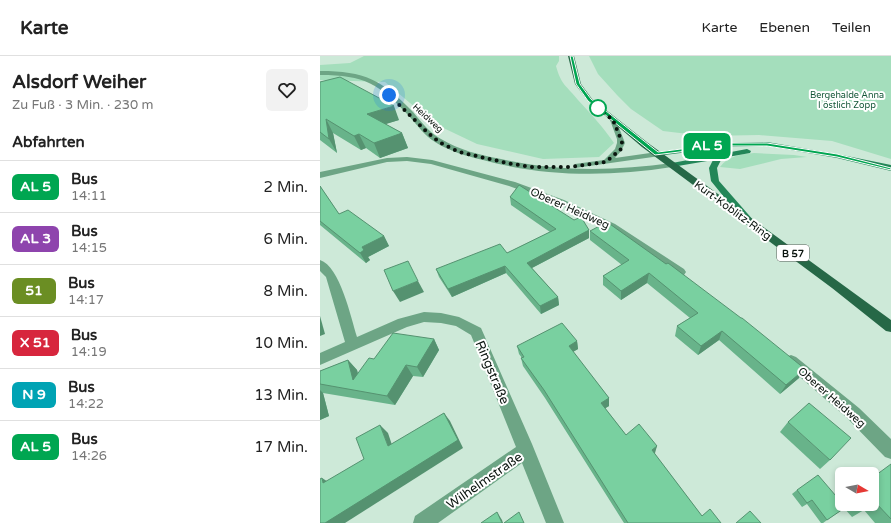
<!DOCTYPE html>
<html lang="de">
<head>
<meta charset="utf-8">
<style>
	:root { --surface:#fff; --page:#f2f2f2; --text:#222; --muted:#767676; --line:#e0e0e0 }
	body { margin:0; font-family:"Varela Round",sans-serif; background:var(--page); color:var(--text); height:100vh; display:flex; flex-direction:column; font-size:15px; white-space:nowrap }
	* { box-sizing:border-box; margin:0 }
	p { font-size:13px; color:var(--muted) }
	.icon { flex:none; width:22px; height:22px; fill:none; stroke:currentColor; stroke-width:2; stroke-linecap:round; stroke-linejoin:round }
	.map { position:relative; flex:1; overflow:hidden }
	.panel { display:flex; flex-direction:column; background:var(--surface); width:320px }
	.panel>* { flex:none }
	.badge { padding:0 8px; border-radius:6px; font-size:14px; line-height:26px }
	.needle { width:26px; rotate:100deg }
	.controls { position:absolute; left:515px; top:411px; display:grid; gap:8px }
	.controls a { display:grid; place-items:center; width:44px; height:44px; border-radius:6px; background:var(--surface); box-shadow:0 2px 6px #0003; font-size:20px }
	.you { position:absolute; width:20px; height:20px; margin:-10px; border:3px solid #fff; border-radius:50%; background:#1a73e8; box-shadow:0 0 0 6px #1a73e833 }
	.map>.badge { position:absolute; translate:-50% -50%; box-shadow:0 0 0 2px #fff }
	h2 { padding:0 12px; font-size:15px; line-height:36px }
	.round { display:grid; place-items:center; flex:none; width:42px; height:42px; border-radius:6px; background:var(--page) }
	.headline { display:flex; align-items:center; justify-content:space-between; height:68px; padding:0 12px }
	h1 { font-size:19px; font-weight:800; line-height:30px }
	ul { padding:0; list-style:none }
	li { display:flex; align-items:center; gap:12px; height:52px; padding:0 12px; border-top:1px solid var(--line) }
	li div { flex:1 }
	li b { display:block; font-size:15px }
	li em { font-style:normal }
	li .badge { min-width:44px; font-weight:700; text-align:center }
	header { display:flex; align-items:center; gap:24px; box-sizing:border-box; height:56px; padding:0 20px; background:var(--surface); border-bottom:1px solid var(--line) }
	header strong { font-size:19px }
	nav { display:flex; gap:22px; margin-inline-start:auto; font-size:14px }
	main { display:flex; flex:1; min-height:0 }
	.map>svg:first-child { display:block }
	.green { fill:#a4debc }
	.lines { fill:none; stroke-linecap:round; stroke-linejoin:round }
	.street { fill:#6da585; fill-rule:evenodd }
	.secondary { fill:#238658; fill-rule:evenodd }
	.primary { fill:#266847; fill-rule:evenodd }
	.wall { fill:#68b38a }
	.shaded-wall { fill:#559270 }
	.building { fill:#79d0a0; stroke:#559270 }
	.line { fill:#00a651; stroke:#fff }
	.walk { stroke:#0a140e; stroke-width:4; stroke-dasharray:0 7.2 }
	.stop-dot { fill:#fff; stroke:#00a651; stroke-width:2 }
	.labels { text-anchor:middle; stroke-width:4; stroke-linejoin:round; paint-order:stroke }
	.far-park-label { font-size:9px; fill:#125536; stroke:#fff }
	.far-street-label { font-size:9px; fill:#0a140e; stroke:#fff }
	.shield { fill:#fff; stroke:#545a56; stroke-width:1 }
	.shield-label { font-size:10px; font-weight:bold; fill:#0a140e }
	.street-label { font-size:11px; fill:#0a140e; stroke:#fff }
	.near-street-label { font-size:13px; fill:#0a140e; stroke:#fff }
</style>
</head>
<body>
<header>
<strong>Karte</strong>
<nav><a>Karte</a><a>Ebenen</a><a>Teilen</a></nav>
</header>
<main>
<section class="panel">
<div class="headline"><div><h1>Alsdorf Weiher</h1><p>Zu Fuß · 3 Min. · 230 m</p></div><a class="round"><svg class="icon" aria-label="heart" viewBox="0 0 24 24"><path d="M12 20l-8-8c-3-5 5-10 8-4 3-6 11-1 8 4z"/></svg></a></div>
<h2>Abfahrten</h2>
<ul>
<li><span class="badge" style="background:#00a651;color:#fff">AL 5</span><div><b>Bus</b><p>14:11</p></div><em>2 Min.</em></li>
<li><span class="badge" style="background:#8e44ad;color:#fff">AL 3</span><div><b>Bus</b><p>14:15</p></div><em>6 Min.</em></li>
<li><span class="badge" style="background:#6b8e23;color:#fff">51</span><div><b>Bus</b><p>14:17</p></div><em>8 Min.</em></li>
<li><span class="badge" style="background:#d7263d;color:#fff">X 51</span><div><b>Bus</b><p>14:19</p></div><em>10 Min.</em></li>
<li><span class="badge" style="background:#00a3b4;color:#fff">N 9</span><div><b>Bus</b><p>14:22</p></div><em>13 Min.</em></li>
<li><span class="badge" style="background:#00a651;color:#fff">AL 5</span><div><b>Bus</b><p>14:26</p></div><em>17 Min.</em></li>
</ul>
</section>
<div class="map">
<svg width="571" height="467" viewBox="0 0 571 467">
	<rect width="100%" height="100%" fill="#cde9d8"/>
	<g class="green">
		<path d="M44 0H239V5L236 10C241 29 247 30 258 44 271 58 284 72 294 87L279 101 223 103 157 88 115 68 65 26 0 24V9L30 7Z"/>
		<path d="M269 0H571V103L512 85 439 79 385 80 343 75 311 53 297 39 278 18Z"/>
		<path d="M434 97 474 99 487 101 461 103 420 113 400 111C408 100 421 98 434 97Z"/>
	</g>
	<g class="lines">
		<g class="street">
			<path d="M0 15C45 15 62 24 93 56 101 66 110 77 121 83 139 94 160 99 181 103 238 116 294 115 352 107L356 109 352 111C288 121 226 121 163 104 146 100 129 95 115 86 105 80 97 69 89 60 59 28 45 19 0 19Z"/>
			<path d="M293 62 296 64 305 87 301 95 295 102 337 96H340V100L255 112 254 110 255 108 284 104 295 93 297 87V83L290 64Z"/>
			<path d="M87 101 112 104 195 126 244 144 295 168 364 213 366 216 364 219H356L287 172 238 148 189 130 111 108 87 105 67 106 0 122V116L67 102Z"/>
			<path d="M0 204C20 210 31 262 37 281L78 263 104 256 121 257 139 261 161 272 212 388 244 467H226L202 407 118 467H93L95 460 196 391 151 279 136 270 121 267 104 266 87 271 0 309V297L25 286 6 221 0 215Z"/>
			<path d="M471 299 476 301 539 352 571 383V403L565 401 527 362 466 309 464 305 466 301Z"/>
		</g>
		<g class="secondary">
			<path d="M447 86 517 98 571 109V115L517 102 447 90 407 91 337 100 333 98 337 96 407 87Z"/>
			<path d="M427 93 431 95 430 97 402 102 397 112 399 125 434 165 429 168 425 167 391 125 389 112 393 104 352 111 348 109 352 107Z"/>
		</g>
		<path class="primary" d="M248 0H254L261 28 272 43 328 87 571 264V276L566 275 512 232 322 91 268 45 255 28Z"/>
	</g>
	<g class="wall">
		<path d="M0 26 79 64 65 68 82 77 88 92 60 102 46 92 41 94 13 77 17 97 0 84Z"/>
		<path d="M0 130 19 158 64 180 69 190 48 201 50 204 46 207 0 169Z"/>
		<path d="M190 141 269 174V182L212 212 238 241 239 249 221 258 186 217 132 241 119 221 116 213 187 197 230 176 191 149Z"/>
		<path d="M270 175 479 322 460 338 399 284 378 299 355 280 357 270 370 262 327 227 301 244 283 229V220L302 209 270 184Z"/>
		<path d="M114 283 119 294 103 321 93 320 75 349 3 337 9 360 0 364V315L28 304 37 314 38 318 54 303Z"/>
		<path d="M257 285 258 293 253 296 289 342V350L285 352 306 379 337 390 334 397 382 460 401 467H304L225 342 203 310 201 302H202L199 298 197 290Z"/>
		<path d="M468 366 510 404 500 413 460 376Z"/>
		<path d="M571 408V467H555L544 454 532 461 524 452 503 467H501L487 448 482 451 472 438 477 434 520 445 522 443V448H552Z"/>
	</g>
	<g class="shaded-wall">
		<path d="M74 50 79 64 53 72 47 58Z"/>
		<path d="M6 63 13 77 17 97 9 83Z"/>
		<path d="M82 77 88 92 60 102 54 87Z"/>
		<path d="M39 78 46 92 41 94 34 80Z"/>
		<path d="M269 174V182L208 214 207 207Z"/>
		<path d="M64 180 69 190 48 201 50 204 46 207 40 197 42 191Z"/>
		<path d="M185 210 186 217 132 241 128 233Z"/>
		<path d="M329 217 327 227 301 244V235Z"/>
		<path d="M98 225 104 236 80 246 73 235Z"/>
		<path d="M238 241 239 249 221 258 220 250Z"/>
		<path d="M0 260 5 278 0 280Z"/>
		<path d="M402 275 399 284 378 299 381 290Z"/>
		<path d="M114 283 119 294 103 321 97 311Z"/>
		<path d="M257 285 258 293 249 298V290Z"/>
		<path d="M28 304 37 314 42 334 33 324Z"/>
		<path d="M86 309 93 320 75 349 67 340Z"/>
		<path d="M485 313 479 322 460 338 466 329Z"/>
		<path d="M0 334 3 337 9 360 0 364Z"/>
		<path d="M289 342V350L281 355V347Z"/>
		<path d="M124 357 130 365 143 392 25 467H5Z"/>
		<path d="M60 369 68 377 75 398 68 390Z"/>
		<path d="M337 390 335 397 330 400 332 394Z"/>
		<path d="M2 422 13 429 3 427Z"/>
		<path d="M177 456 182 464 183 467H182Z"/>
	</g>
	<g class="building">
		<path d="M20 21 74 50 47 58 82 77 54 87 39 78 34 80 6 63 9 83 0 76V26Z"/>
		<path d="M199 129 254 164 261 161 269 174 207 207 238 241 220 250 185 210 128 233 116 213 180 188 187 197 236 173 190 141Z"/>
		<path d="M0 130 19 158 28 154 64 180 42 191 44 194 40 197 0 165Z"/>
		<path d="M287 166 346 208 348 207 421 262H422L485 313 466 329 402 275 381 290 357 270 378 257 329 217 301 235 283 220 309 204 270 175Z"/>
		<path d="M88 205 98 225 73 235 64 214Z"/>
		<path d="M242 267 257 285 249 290 289 342 281 347 306 379 319 368 337 390 332 394 382 460 390 453 401 467H308L224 334 201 302 204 301 197 290Z"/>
		<path d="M73 277 114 283 97 311 86 309 67 340 0 328V315L28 304 33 324 49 302 54 303Z"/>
		<path d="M489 347 531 382 510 404 468 366Z"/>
		<path d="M124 357 138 384 5 467H0V423L2 422 3 427 44 403 36 382 60 369 68 390Z"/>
		<path d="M571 408V463L555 446 545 454 539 448H552V422Z"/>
		<path d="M498 419 522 447V448H523L526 451 507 464 492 444 487 447 477 434Z"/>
		<path d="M430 455 441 467H416Z"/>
		<path d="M177 456 182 467H161Z"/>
		<path d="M199 456 204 467H184Z"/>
	</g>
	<path class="line" d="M250 0H253L260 28 271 43 338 96 407 87H447L517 98 571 112V114L517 101 447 90H407L335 99 268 45 256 28Z"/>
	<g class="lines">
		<path class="walk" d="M69 39 107 76 119 86 139 96 187 107 210 111H250L286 106 301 93 302 86 293 64 278 52"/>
	</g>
	<circle class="stop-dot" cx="278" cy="52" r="8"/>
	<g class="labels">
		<g class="far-park-label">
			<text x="527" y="42">Bergehalde Anna<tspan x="527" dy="10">I östlich Zopp</tspan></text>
		</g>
		<g class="far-street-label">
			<text transform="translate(108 62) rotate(43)" y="3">Heidweg</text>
		</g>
		<rect class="shield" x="457" y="189" width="32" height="16" rx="3"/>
		<g class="shield-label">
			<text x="473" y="201">B 57</text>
		</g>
		<g class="street-label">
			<text transform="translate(250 152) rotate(24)" y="4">Oberer Heidweg</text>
			<text transform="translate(413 154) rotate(36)" y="4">Kurt-Koblitz-Ring</text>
			<text transform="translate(512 341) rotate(41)" y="4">Oberer Heidweg</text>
		</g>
		<g class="near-street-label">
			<text transform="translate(173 316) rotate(67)" y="5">Ringstraße</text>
			<text transform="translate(164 424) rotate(-35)" y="5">Wilhelmstraße</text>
		</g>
	</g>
</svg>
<div class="controls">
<a><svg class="needle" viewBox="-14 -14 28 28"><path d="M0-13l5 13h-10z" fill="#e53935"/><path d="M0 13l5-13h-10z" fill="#767676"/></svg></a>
</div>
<div class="you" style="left:69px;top:39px"></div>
<b class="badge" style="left:387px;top:90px;background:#00a651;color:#fff">AL 5</b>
</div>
</main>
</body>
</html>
